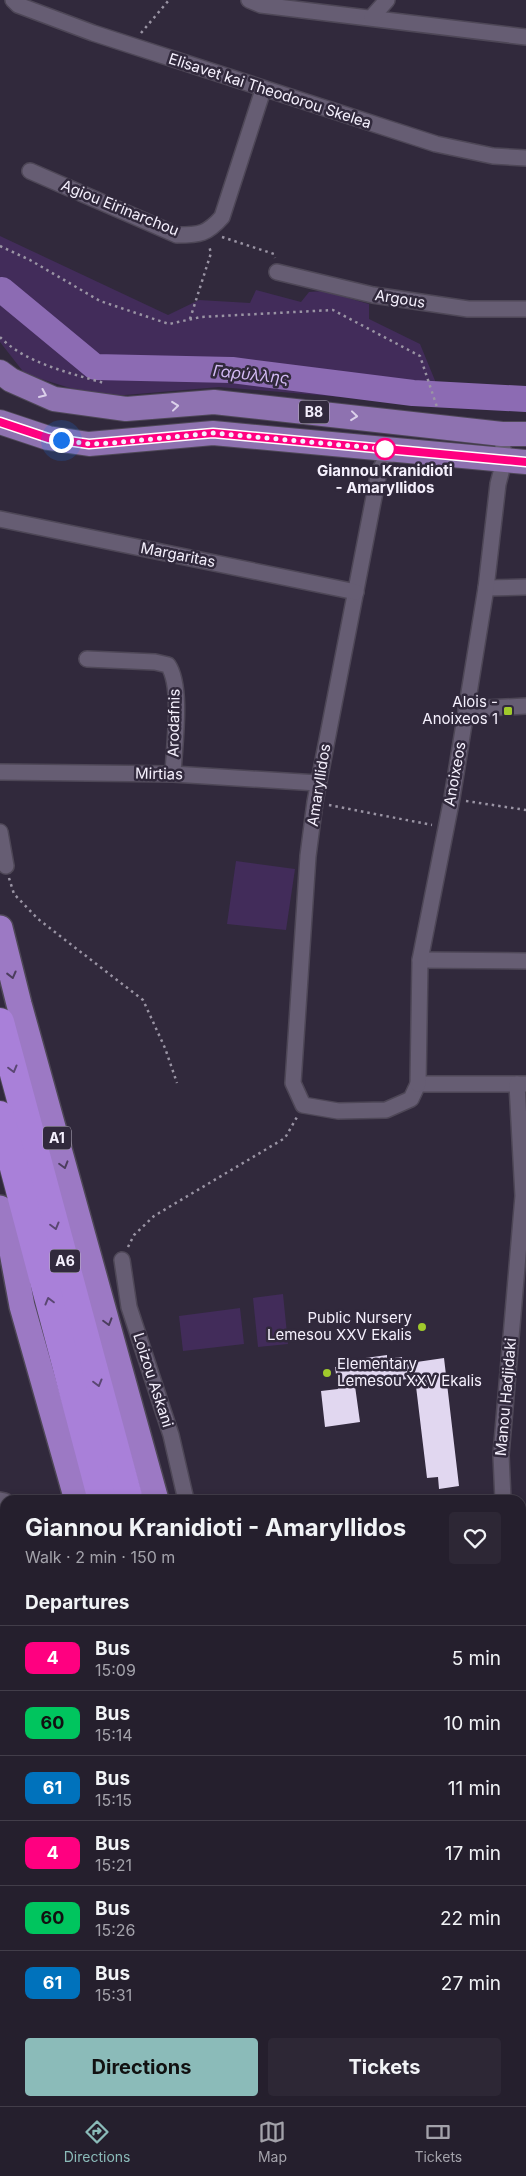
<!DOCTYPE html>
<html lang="en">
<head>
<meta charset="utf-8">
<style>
	:root { --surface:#251f2d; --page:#2d2735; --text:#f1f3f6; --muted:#a3a2aa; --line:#423d49; --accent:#8bbbb9 }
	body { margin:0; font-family:Inter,sans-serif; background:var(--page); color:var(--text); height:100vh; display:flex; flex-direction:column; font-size:19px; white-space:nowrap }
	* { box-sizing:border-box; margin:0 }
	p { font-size:16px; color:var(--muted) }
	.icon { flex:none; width:28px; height:28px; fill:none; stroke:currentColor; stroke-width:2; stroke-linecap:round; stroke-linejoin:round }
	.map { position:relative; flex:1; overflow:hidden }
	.sheet { position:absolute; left:0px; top:1495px; width:526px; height:611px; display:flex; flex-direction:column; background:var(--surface); border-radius:15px 15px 0 0; box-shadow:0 2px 8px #0003,0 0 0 1px var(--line) }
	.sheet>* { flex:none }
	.badge { padding:0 10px; border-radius:8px; font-size:18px; line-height:32px }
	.you { position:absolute; width:25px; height:25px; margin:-12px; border:4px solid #fff; border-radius:50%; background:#1a73e8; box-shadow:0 0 0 8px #1a73e833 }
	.map>.badge { position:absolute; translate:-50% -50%; box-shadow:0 0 0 2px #fff }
	h2 { padding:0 25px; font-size:19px; line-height:45px }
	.round { display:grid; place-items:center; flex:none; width:52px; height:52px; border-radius:5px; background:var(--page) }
	.head { display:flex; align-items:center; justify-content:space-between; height:85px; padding:0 25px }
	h1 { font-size:24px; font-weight:700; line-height:38px }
	.action { display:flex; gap:10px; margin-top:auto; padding:10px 25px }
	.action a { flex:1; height:58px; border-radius:5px; background:var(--accent); color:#111; font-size:20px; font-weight:700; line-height:58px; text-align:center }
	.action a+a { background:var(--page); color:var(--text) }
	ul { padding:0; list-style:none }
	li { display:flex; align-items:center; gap:15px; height:65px; padding:0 25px; border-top:1px solid var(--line) }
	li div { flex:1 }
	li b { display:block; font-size:19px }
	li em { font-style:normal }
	li .badge { min-width:55px; font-weight:700; text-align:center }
	.menu { display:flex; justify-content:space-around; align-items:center; height:70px; border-top:1px solid var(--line); background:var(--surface); font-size:14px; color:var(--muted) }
	.menu a { display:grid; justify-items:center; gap:2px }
	.menu .selected { color:var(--accent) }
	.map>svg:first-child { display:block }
	.green { fill:#422c5a }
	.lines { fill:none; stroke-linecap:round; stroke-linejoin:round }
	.river { stroke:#8c6bb3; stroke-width:26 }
	.building { fill:#e1d7f0 }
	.minor-casing { stroke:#4e4757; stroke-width:18 }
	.primary-casing { stroke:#4e4757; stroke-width:26 }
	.trunk-casing { stroke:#4e4757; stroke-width:28 }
	.motorway-casing { stroke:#4e4757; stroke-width:30 }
	.path { stroke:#9a94a4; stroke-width:2.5; stroke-dasharray:2.5 4; stroke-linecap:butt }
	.minor { stroke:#665d73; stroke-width:15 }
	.primary { stroke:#8e72b0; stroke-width:24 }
	.trunk { stroke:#9c79c4; stroke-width:25 }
	.motorway { stroke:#a980d9; stroke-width:28 }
	.oneway { stroke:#dbd0ea }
	.oneway2 { stroke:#4c3d5e }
	.oneway3 { stroke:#5b4773 }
	.line-casing { stroke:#fff; stroke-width:11 }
	.line { stroke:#ff0080; stroke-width:8 }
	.walk { stroke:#f5f0fd; stroke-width:5; stroke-dasharray:0 9 }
	.stop-dot { fill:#fff; stroke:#ff0080; stroke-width:2.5 }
	.poi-dot { fill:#a0c92c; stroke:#31293c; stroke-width:2 }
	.labels { text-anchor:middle; stroke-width:5; stroke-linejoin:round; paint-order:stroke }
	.shield { fill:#31293c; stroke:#bab4c3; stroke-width:1 }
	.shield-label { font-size:14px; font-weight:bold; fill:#f5f0fd }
	.street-label { font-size:15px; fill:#f5f0fd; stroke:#31293c }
	.stop-label { font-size:15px; font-weight:bold; fill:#f5f0fd; stroke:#31293c }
	.poi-label { font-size:15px; fill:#f5f0fd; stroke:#31293c; text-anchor:end }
	.water-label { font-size:16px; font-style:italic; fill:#d3baf4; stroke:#31293c }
</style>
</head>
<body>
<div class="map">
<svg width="526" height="2106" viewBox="0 0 526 2106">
	<rect width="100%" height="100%" fill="#31293c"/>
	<g class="green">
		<path d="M0 236 168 315 199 300 250 303 256 290 301 302 309 292 323 291 369 304V319L420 344 443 400 342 397 219 387 113 396 70 388 25 374 0 342Z"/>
		<path d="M236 861 295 869 286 930 227 924Z"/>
		<path d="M283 1294 288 1344 258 1347 253 1298Z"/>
		<path d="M240 1308 244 1344 183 1351 179 1316Z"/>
	</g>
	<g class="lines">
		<path class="river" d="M2 290 95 367 232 370 413 393 526 399"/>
	</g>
	<path class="building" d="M387 1355V1359L402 1357 403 1364 444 1358 459 1486 439 1489 438 1477 427 1478 415 1378 355 1386 360 1422 325 1427 321 1391 338 1389 335 1367 345 1366 344 1361Z"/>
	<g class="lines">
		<g class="minor-casing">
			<g id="minor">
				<path d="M13 0 18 5 93 33 436 144 493 156 526 158"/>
				<path d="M249 0 261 5 526 37"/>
				<path d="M372 17 387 0"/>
				<path d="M30 171 177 235C200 235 207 234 222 217L263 90"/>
				<path d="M277 272 373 295 468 309H526"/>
				<path d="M392 449 379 471 315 802 308 856 293 1083 303 1105 338 1111 386 1110 411 1099 418 1084H526"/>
				<path d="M0 519 356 592"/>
				<path d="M486 588 526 587"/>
				<path d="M87 659 155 662 168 665C183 687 174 746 173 774"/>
				<path d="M466 709 526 706"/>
				<path d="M0 772 173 774 318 783"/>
				<path d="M0 832 6 866"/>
				<path d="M420 960 526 961"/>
				<path d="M418 1084 420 960 452 798 486 588 498 484 504 461 502 434"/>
				<path d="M122 1260 129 1307 171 1435 186 1500"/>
				<path d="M0 1500 5 1501"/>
				<path d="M503 1500 501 1455 523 1196 517 1084"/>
				<path d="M521 1554H526"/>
				<path d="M521 1680 526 1679"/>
				<path d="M0 1768 5 1776"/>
				<path d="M521 1798H526"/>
				<path d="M521 1907 526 1906"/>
				<path d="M0 1990H5"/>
				<path d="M521 2046 526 2045"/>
				<path d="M340 2101 341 2106"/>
				<path d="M397 2101 398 2106"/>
				<path d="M200 2106 204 2101"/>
			</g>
		</g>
		<g class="primary-casing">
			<g id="primary">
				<path d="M0 372 11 380 54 399 126 409 214 402 502 434H526"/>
				<path d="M0 422 48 438 89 444 213 433 526 462"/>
			</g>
		</g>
		<g class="trunk-casing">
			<g id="trunk">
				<path d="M0 928 19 1004 156 1500"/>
				<path d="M0 1208 12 1252 22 1306 77 1500"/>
				<path d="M242 2101 244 2106"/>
				<path d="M267 2101 268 2106"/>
				<path d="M290 2101 292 2106"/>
				<path d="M317 2101 319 2106"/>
			</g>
		</g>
		<g class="motorway-casing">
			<g id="motorway">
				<path d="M0 1022 129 1500"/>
				<path d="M0 1115 102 1500"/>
			</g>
		</g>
		<g class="path">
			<path d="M141 33 169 0"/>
			<path d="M222 237 274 254 275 258"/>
			<path d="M0 246 30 260 100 301 169 324 201 317 333 310 420 356 437 407H435"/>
			<path d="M190 319 211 253 209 246"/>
			<path d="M0 337C25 363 70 373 104 383"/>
			<path d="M466 801 526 810"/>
			<path d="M329 805 432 825"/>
			<path d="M9 878 14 894 38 919 143 1000 165 1048 177 1083"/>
			<path d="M128 1247 134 1235 154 1216 285 1138 297 1117"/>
		</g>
		<use href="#minor" class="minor"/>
		<use href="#primary" class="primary"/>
		<use href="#trunk" class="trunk"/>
		<use href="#motorway" class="motorway"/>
	</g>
	<defs><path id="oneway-chevron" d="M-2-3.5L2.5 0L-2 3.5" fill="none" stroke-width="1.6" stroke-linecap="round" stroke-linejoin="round" transform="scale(1.25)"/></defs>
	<g class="oneway">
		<use href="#oneway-chevron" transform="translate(43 394) rotate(24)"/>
		<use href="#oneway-chevron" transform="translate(175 406) rotate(-6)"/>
		<use href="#oneway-chevron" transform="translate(354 416) rotate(6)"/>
	</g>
	<g class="oneway2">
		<use href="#oneway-chevron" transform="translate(12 975) rotate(76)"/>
		<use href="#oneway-chevron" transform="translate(64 1165) rotate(74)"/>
		<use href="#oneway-chevron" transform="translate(108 1322) rotate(74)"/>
	</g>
	<g class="oneway3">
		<use href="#oneway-chevron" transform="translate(13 1069) rotate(75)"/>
		<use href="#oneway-chevron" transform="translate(55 1226) rotate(75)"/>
		<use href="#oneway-chevron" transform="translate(49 1301) rotate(-105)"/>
		<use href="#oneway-chevron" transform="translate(98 1383) rotate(75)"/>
	</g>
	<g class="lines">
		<g class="line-casing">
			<path id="line" d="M0 422 48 438 89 444 213 433 526 462"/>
		</g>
		<use href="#line" class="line"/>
		<path class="walk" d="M61 440 89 444 112 443 213 433 385 449"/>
	</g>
	<circle class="stop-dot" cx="385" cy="449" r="10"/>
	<g class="poi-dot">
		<rect x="503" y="706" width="10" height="10" rx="2.5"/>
		<circle cx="422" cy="1327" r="5"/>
		<circle cx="327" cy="1373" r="5"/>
	</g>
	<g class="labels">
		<g class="shield">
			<rect x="299" y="400.5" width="30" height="23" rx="4"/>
			<rect x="43" y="1126.5" width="28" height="23" rx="4"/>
			<rect x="50" y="1249.5" width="30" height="23" rx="4"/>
		</g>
		<g class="shield-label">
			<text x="314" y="417">B8</text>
			<text x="57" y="1143">A1</text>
			<text x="65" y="1266">A6</text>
		</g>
		<g class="street-label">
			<text transform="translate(270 91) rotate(18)" y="5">Elisavet kai Theodorou Skelea</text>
			<text transform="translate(120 208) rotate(22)" y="5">Agiou Eirinarchou</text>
			<text transform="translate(400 299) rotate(9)" y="5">Argous</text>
			<text transform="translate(178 555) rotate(11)" y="5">Margaritas</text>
			<text transform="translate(174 723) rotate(-89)" y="5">Arodafnis</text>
			<text transform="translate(159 774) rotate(1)" y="5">Mirtias</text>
			<text transform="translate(455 774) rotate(-80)" y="5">Anoixeos</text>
			<text transform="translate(319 785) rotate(-81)" y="5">Amaryllidos</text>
			<text transform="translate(153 1380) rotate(72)" y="5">Loizou Askani</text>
			<text transform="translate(506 1397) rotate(-85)" y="5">Manou Hadjidaki</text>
		</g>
		<g class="stop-label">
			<text x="385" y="476">Giannou Kranidioti<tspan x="385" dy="17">- Amaryllidos</tspan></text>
		</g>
		<g class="poi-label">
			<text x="498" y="707">Alois -<tspan x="498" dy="17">Anoixeos 1</tspan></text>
			<text x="412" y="1323">Public Nursery<tspan x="412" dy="17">Lemesou XXV Ekalis</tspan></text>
			<text x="337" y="1369" text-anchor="start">Elementary<tspan x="337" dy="17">Lemesou XXV Ekalis</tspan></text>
		</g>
		<g class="water-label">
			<text transform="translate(251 374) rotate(6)" y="6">Γαρύλλης</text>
		</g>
	</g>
</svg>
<div class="you" style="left:61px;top:440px"></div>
<section class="sheet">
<div class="head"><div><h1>Giannou Kranidioti - Amaryllidos</h1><p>Walk · 2 min · 150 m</p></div><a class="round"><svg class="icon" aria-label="heart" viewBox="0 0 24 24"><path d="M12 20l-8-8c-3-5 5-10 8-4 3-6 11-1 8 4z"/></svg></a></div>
<h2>Departures</h2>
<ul>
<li><span class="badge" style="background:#ff0080;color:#fff">4</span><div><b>Bus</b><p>15:09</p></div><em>5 min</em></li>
<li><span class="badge" style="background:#00c55e;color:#111">60</span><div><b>Bus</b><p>15:14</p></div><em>10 min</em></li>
<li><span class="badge" style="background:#0072bc;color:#fff">61</span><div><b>Bus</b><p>15:15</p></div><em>11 min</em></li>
<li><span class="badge" style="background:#ff0080;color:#fff">4</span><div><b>Bus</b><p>15:21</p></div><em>17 min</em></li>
<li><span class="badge" style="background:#00c55e;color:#111">60</span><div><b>Bus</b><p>15:26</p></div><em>22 min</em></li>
<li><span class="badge" style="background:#0072bc;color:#fff">61</span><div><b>Bus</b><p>15:31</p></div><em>27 min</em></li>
</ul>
<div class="action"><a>Directions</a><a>Tickets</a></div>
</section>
</div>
<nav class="menu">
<a class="selected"><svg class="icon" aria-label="directions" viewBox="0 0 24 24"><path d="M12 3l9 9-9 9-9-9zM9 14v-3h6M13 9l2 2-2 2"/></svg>Directions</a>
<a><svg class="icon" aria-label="map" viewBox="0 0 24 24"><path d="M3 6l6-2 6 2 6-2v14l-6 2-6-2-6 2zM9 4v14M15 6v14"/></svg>Map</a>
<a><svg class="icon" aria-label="tickets" viewBox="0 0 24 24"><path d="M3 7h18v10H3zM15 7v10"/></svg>Tickets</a>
</nav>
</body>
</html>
